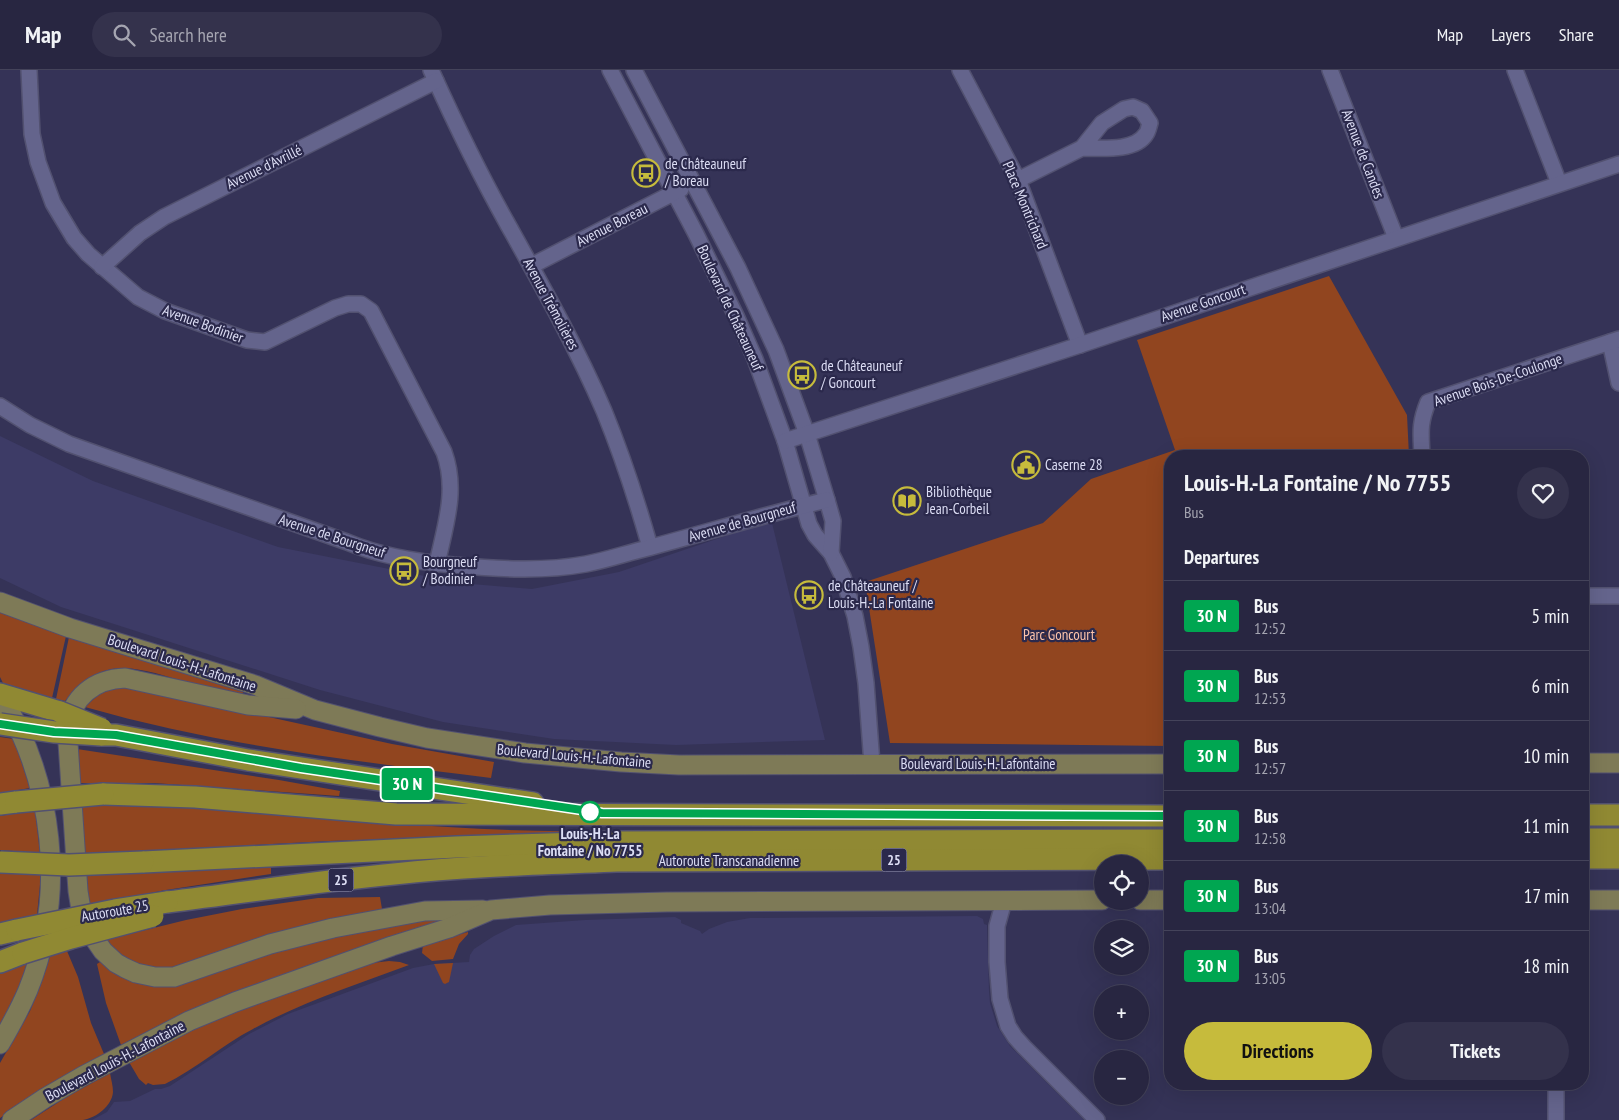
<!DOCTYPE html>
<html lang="en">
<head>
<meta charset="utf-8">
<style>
	:root { --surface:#282641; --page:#34324c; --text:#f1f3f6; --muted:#a5a5b1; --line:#44435a; --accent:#c6bb3c }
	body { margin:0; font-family:"PT Sans Narrow",sans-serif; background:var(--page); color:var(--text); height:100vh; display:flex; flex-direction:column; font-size:19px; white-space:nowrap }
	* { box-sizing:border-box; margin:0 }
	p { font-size:16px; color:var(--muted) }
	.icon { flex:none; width:28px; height:28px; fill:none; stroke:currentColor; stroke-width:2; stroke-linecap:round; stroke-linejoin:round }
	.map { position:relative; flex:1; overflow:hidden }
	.details { position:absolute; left:1164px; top:380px; width:425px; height:640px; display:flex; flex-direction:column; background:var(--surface); border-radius:20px; box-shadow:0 5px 20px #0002,0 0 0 1px var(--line) }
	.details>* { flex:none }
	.badge { padding:0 10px; border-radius:4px; font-size:18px; line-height:32px }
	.tools { position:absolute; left:1094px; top:785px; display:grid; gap:10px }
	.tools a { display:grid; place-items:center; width:55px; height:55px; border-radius:50%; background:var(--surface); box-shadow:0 5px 20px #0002,0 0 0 1px var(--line); font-size:25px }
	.map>.badge { position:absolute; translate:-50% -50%; box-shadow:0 0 0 2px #fff }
	h2 { padding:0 20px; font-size:19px; line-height:45px }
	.round { display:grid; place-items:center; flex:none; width:52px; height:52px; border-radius:26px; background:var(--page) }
	.head { display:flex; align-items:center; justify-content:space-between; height:85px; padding:0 20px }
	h1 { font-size:24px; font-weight:700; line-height:38px }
	.button { display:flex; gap:10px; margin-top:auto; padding:10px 20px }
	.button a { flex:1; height:58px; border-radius:30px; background:var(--accent); color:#111; font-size:20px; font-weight:700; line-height:58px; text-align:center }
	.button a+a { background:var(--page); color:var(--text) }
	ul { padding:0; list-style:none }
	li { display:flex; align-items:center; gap:15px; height:70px; padding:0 20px; border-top:1px solid var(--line) }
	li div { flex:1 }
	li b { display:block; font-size:19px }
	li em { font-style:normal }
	li .badge { min-width:55px; font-weight:700; text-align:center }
	header { display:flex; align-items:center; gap:30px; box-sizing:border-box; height:70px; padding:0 25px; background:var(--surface); border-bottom:1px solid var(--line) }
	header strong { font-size:24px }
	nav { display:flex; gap:28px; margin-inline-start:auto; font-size:18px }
	.search { width:350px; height:45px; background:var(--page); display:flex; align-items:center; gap:12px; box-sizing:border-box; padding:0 18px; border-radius:28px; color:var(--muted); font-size:19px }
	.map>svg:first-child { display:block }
	.built { fill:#3d3b66 }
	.green { fill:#91451f }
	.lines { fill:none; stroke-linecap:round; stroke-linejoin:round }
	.minor-casing { stroke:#525170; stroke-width:18 }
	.major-casing { stroke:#525170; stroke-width:21 }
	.highway-casing { stroke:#525170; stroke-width:24 }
	.minor { stroke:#64648c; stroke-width:15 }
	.major { stroke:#7e7a57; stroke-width:19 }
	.highway { stroke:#908933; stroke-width:21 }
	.highway-bridge-casing { stroke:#525170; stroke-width:24; stroke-linecap:butt }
	.highway-bridge { stroke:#908933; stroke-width:21 }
	.line-casing { stroke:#fff; stroke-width:11 }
	.line { stroke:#00a651; stroke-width:8 }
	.stop-dot { fill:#fff; stroke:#00a651; stroke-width:2.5 }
	.labels { text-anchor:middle; stroke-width:4.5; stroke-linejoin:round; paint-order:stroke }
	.shield { fill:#2b294c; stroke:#a7a7c2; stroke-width:1 }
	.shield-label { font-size:14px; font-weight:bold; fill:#dcddf4 }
	.street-label { font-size:15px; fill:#dcddf4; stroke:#2b294c }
	.poi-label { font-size:15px; fill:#dcddf4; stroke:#2b294c; text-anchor:start }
	.park-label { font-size:15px; fill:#fdc3aa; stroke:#2b294c }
	.stop-label { font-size:15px; font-weight:bold; fill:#dcddf4; stroke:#2b294c }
</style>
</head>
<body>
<header>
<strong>Map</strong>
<div class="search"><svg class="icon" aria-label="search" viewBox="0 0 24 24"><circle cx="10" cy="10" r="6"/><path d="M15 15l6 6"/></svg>Search here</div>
<nav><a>Map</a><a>Layers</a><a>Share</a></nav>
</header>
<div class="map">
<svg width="1619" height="1050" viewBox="0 0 1619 1050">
	<rect width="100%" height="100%" fill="#353357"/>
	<g class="built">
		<path d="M0 366 93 411 278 477 460 513 532 519 619 502 743 460 772 453 825 670 676 675 554 669 443 652 320 620 61 537 0 508Z"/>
		<path d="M977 846 983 849 984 854 987 855 989 921 990 933 997 956 1010 976 1084 1050H92L107 1042 114 1032 130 1031 155 1019H161L170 1016 249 964 288 944 413 898 434 894 469 892 470 885 474 879 494 866 516 855 585 850 675 847 681 850V853L700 861 702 864 709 859 727 852 750 848Z"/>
	</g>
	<g class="green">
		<path d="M1329 206 1407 345 1409 386H1170V676L890 673 865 512 1043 453 1091 409 1175 380 1137 270Z"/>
		<path d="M0 542 66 566 52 628 3 613 0 607Z"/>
		<path d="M69 567 243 622 242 626C223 621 205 617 186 612 160 605 131 593 104 601 88 606 76 619 65 631L56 629Z"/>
		<path d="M119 616 137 618 392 674 494 692 491 708C355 691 217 675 85 637L100 623Z"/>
		<path d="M0 667 14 669 30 718 0 723Z"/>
		<path d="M77 679 279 710 340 721 339 726 154 713H80Z"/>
		<path d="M117 734C227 738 338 751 448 757 505 761 562 761 618 762L329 771 85 784 81 736Z"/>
		<path d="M35 740 40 783 0 780V746Z"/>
		<path d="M271 796V804L166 820 88 835 86 805Z"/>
		<path d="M0 802 41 805 37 845 0 853Z"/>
		<path d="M380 827 382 839 315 852 283 861 180 896C160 900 136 897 119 884 114 880 110 875 105 870L186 850 242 839 318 828Z"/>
		<path d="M442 849V850L229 924 180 945 121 975 106 933 97 894 100 892 125 906 275 882 341 865 428 850Z"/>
		<path d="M468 862V864L459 874 453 889 432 891 422 883 423 875Z"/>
		<path d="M67 881 78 907 91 953 104 984 52 1013 0 1048V993L30 941 42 911 50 886Z"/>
		<path d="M389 891 400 892 409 895C356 915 302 932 253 959 222 975 196 999 165 1014L153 1015 148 1013 146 1015 139 1009 129 992C205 949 290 922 372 893Z"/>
		<path d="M27 893 21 912 0 956V903Z"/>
		<path d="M453 893 449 912 445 914 443 913 434 894Z"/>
		<path d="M110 1003C111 1009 113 1016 113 1022 112 1036 96 1048 83 1050 66 1050 48 1050 31 1050L68 1026Z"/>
	</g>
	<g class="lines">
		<g class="minor-casing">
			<g id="minor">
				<path d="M29 0 32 64 38 92 53 133 74 168 88 184 138 227 165 241 247 270 265 272 335 238 348 234H361L371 241 444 382C458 420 445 456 437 494"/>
				<path d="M431 0C454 51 479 103 507 153 541 214 576 276 604 341 622 385 637 431 650 477"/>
				<path d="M610 0 696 164 737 248 755 289 785 371 809 454 815 465 831 483 843 507 855 546 861 577 866 613 872 694"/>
				<path d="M634 0 738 198 776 280 807 364 827 430 833 451 831 483"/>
				<path d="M960 0 1018 110 1080 275"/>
				<path d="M1330 0 1396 168"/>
				<path d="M1515 0 1559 113"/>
				<path d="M1018 110 1082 78 1102 53 1124 39 1133 37 1142 41 1150 53C1149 56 1148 62 1146 64 1135 82 1100 78 1082 78"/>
				<path d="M531 196 681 119"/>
				<path d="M102 197 140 163 164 147 436 11"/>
				<path d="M1610 272 1619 313"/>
				<path d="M0 336 30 355 69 374 347 472C380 486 417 492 453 495 497 499 542 502 586 494 607 490 627 483 648 478 708 462 767 444 827 430"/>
				<path d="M785 371 1080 275 1619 94"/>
				<path d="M1422 386C1421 363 1419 354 1428 332L1619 269"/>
				<path d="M1582 526H1619"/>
				<path d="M1004 831 997 856V892L1000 929 1008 956 1015 967 1024 977 1097 1050"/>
				<path d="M1556 1014V1050"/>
			</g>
		</g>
		<g class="major-casing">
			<g id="major">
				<path d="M0 532 70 558 255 615 315 640 380 657 427 668 525 683 621 692 679 695 1170 694"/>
				<path d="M0 624C54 712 67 824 28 920 20 939 10 957 0 974"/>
				<path d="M296 639 248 635 125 608C94 609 72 627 67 658L78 821 83 852 103 881 116 893 125 898 136 903 155 907H174L270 874 333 858 425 841 483 840"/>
				<path d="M1582 693H1619"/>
				<path d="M1140 830H1170"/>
				<path d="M1582 830H1619"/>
				<path d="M12 1050 45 1028 83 1006 189 951 235 932 392 876 449 858 491 840 550 835 667 832 1102 830"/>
			</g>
		</g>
		<g class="highway-casing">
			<g id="highway">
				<path d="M0 624 60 642"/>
				<path d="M101 665H116L248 690 533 733"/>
				<path d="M103 724 195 727 396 744 1170 746"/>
				<path d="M0 734 16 732"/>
				<path d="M1582 745H1619"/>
				<path d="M1582 769H1619"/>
				<path d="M1582 788H1619"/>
				<path d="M143 792 456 777 615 772 1170 770"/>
				<path d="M167 832C243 823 318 811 394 804 468 796 543 794 617 791L1170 789"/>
				<path d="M0 864 17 860"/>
				<path d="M0 892 23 883"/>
			</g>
		</g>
		<use href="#minor" class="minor"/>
		<use href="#major" class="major"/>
		<use href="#highway" class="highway"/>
		<g class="highway-bridge-casing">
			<g id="highway-bridge">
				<path d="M60 642 102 659"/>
				<path d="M0 654 54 662 101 665"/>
				<path d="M16 732 103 724"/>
				<path d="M0 792 69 795 143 792"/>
				<path d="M17 860 115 840 167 832"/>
				<path d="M23 883 71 868 153 846"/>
			</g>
		</g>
		<use href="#highway-bridge" class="highway-bridge"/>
	</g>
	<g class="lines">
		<g class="line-casing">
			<path id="line" d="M0 654 54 662 116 665 301 698 602 743 1170 746"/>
		</g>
		<use href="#line" class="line"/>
	</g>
	<defs>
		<g id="bus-ring" transform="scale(1.4375)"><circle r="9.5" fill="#2b294c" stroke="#c6bb3c" stroke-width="1.5"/><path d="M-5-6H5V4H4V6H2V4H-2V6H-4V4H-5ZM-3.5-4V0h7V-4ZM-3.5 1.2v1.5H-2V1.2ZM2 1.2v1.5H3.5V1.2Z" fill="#c6bb3c"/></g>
		<g id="civic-ring" transform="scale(1.4375)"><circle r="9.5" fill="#2b294c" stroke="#c6bb3c" stroke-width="1.5"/><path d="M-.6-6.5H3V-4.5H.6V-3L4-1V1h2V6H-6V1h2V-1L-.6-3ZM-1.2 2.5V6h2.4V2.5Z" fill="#c6bb3c"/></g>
		<g id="library-ring" transform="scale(1.4375)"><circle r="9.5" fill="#2b294c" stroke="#c6bb3c" stroke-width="1.5"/><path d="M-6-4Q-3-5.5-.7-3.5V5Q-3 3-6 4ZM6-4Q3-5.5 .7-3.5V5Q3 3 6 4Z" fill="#c6bb3c"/></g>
	</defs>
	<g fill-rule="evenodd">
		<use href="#bus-ring" x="646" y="103"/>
		<use href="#bus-ring" x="802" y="305"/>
		<use href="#civic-ring" x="1026" y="395"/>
		<use href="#library-ring" x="907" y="431"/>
		<use href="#bus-ring" x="404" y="501"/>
		<use href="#bus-ring" x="809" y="525"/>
	</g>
	<circle class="stop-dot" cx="590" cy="742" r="10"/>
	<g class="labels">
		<g class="shield">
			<rect x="881.5" y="778.5" width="25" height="23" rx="4"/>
			<rect x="328.5" y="798.5" width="25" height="23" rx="4"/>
		</g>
		<g class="shield-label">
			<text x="894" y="795">25</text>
			<text x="341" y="815">25</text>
		</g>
		<g class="street-label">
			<text transform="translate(1363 84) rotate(69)" y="5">Avenue de Candes</text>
			<text transform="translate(264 97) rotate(-26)" y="5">Avenue d'Avrillé</text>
			<text transform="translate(1025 135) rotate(67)" y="5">Place Montrichard</text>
			<text transform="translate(612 155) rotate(-27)" y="5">Avenue Boreau</text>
			<text transform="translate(1203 233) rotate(-19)" y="5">Avenue Goncourt</text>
			<text transform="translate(551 234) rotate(62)" y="5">Avenue Trémolières</text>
			<text transform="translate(730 238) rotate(65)" y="5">Boulevard de Châteauneuf</text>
			<text transform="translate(203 254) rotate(20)" y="5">Avenue Bodinier</text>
			<text transform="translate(1498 310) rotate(-19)" y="5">Avenue Bois-De-Coulonge</text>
			<text transform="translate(742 452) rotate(-16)" y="5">Avenue de Bourgneuf</text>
			<text transform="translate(332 466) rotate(18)" y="5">Avenue de Bourgneuf</text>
			<text transform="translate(182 593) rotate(18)" y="5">Boulevard Louis-H.-Lafontaine</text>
			<text transform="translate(574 686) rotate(5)" y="5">Boulevard Louis-H.-Lafontaine</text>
			<text x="978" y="699">Boulevard Louis-H.-Lafontaine</text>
			<text x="729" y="796">Autoroute Transcanadienne</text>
			<text transform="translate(115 841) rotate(-10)" y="5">Autoroute 25</text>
			<text transform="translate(115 991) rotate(-28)" y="5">Boulevard Louis-H.-Lafontaine</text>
		</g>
		<g class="poi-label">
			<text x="665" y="99">de Châteauneuf<tspan x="665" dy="17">/ Boreau</tspan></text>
			<text x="821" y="301">de Châteauneuf<tspan x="821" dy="17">/ Goncourt</tspan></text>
			<text x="1045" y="400">Caserne 28</text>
			<text x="926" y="427">Bibliothèque<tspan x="926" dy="17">Jean-Corbeil</tspan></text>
			<text x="423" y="497">Bourgneuf<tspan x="423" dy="17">/ Bodinier</tspan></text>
			<text x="828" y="521">de Châteauneuf /<tspan x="828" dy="17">Louis-H.-La Fontaine</tspan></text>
		</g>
		<g class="park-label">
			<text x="1059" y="570">Parc Goncourt</text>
		</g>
		<g class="stop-label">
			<text x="590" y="769">Louis-H.-La<tspan x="590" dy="17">Fontaine / No 7755</tspan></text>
		</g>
	</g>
</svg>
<div class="tools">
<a><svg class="icon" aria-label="locate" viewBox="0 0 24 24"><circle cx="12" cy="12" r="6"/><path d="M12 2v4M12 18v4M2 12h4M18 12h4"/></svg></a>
<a><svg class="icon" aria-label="layers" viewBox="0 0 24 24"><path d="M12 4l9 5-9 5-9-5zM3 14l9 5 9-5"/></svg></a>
<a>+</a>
<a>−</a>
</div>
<b class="badge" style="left:407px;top:714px;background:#00a651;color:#fff">30 N</b>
<section class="details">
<div class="head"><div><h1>Louis-H.-La Fontaine / No 7755</h1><p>Bus</p></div><a class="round"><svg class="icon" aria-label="heart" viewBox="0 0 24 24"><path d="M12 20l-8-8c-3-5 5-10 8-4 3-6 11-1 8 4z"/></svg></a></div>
<h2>Departures</h2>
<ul>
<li><span class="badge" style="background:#00a651;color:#fff">30 N</span><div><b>Bus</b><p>12:52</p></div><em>5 min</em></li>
<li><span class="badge" style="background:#00a651;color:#fff">30 N</span><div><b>Bus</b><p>12:53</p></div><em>6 min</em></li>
<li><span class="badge" style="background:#00a651;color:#fff">30 N</span><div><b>Bus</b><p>12:57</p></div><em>10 min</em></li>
<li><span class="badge" style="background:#00a651;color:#fff">30 N</span><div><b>Bus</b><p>12:58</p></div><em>11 min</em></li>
<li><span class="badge" style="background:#00a651;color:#fff">30 N</span><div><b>Bus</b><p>13:04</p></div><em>17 min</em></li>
<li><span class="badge" style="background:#00a651;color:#fff">30 N</span><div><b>Bus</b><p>13:05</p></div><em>18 min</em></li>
</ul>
<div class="button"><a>Directions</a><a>Tickets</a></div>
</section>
</div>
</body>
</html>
